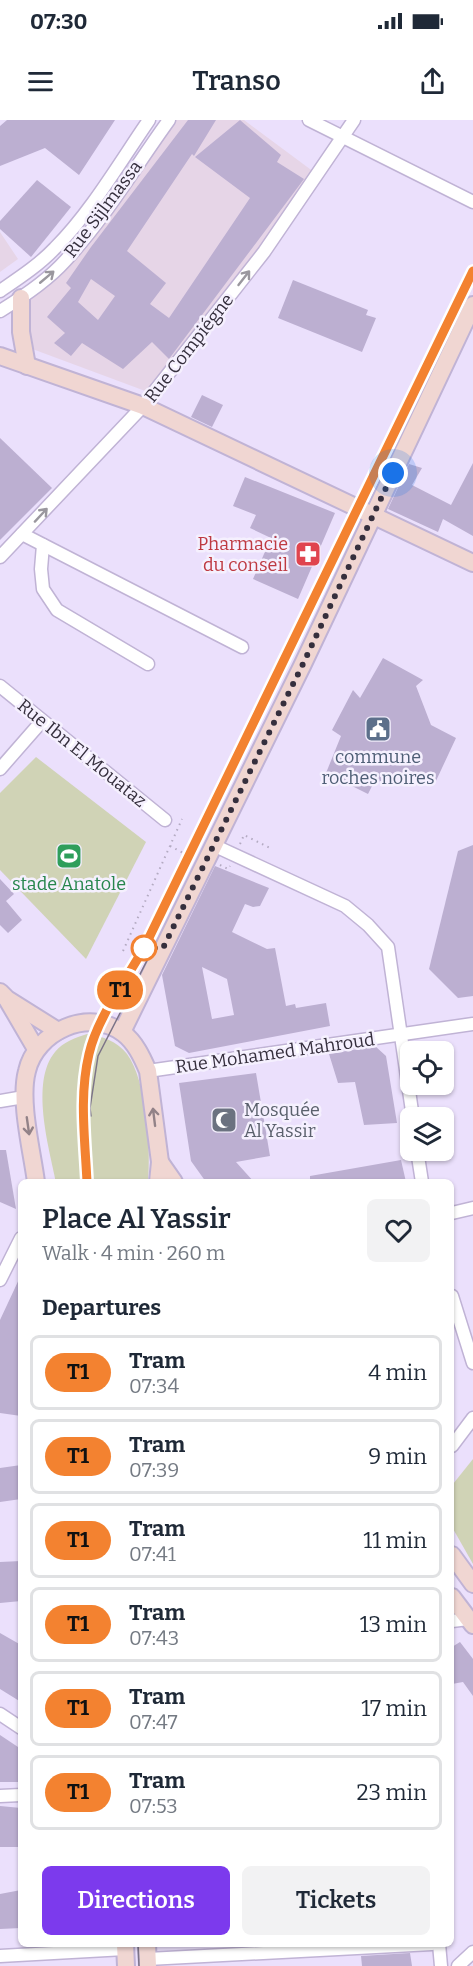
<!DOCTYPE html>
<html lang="en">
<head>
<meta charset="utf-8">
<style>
	:root { --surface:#fff; --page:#f2f2f3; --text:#1f2937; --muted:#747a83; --line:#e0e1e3; --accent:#7c3aed }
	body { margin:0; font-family:Bitter,serif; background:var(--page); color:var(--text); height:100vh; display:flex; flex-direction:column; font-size:22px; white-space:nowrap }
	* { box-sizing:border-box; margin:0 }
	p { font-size:20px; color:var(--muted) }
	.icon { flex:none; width:33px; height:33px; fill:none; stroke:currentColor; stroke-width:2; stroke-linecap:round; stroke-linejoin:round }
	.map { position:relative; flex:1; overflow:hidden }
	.side { position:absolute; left:18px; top:1059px; width:436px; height:768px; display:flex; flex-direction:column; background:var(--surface); border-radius:9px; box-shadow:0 2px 4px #0004 }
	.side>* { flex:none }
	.badge { padding:0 12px; border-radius:20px; font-size:21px; line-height:39px }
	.fabs { position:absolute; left:400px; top:921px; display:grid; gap:12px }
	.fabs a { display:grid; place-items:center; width:54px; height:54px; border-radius:9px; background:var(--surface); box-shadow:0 2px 4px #0004; font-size:30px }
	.you { position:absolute; width:30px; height:30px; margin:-15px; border:4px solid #fff; border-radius:50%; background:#1a73e8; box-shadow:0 0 0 9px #1a73e833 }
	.map>.badge { position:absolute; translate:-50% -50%; box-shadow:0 0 0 3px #fff }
	h2 { padding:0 24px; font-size:22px; line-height:54px }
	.round { display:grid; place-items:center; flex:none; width:63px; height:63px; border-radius:9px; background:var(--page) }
	.headline { display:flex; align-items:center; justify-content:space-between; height:102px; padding:0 24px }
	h1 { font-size:28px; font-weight:600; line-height:45px }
	.cta { display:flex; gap:12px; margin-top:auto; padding:12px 24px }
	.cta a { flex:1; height:69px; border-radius:9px; background:var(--accent); color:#fff; font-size:24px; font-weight:600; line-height:69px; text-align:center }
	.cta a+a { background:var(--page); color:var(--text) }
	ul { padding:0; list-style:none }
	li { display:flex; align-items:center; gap:18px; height:75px; margin:0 12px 9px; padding:0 12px; border:3px solid var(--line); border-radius:9px }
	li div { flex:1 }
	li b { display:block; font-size:22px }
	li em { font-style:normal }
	li .badge { min-width:66px; font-weight:700; text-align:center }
	.status { display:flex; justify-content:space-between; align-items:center; height:42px; padding:0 30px; background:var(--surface); direction:ltr }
	.status svg { height:16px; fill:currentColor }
	header { display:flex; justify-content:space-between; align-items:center; height:78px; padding:0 24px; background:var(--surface); font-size:27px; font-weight:600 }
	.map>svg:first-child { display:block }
	.education { fill:#e6d5e7 }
	.green { fill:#d0d3b6 }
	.building { fill:#bcafd1; fill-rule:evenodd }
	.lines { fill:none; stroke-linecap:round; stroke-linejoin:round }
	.street-casing { stroke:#c0b3d5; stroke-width:15 }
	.secondary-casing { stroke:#c0b3d5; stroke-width:20 }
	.path { stroke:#b3aac1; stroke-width:2; stroke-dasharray:1.5 4.5; stroke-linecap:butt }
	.street { stroke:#fff; stroke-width:12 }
	.secondary { stroke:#f0d6d2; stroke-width:16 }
	.tram { stroke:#7c7488; stroke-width:1.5 }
	.oneway { stroke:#9a979e }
	.oneway2 { stroke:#928288 }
	.line-casing { stroke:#fff; stroke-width:14 }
	.line { stroke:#f38230; stroke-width:9 }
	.walk { stroke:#352f3d; stroke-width:6; stroke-dasharray:0 10.8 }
	.stop-dot { fill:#fff; stroke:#f38230; stroke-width:3 }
	.labels { text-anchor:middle; stroke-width:5; stroke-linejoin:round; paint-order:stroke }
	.street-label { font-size:18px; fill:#352f3d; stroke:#f5f0fe }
	.health-label { font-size:18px; fill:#be3a42; stroke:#f5f0fe; text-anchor:end }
	.service-label { font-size:18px; fill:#4e5e75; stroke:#f5f0fe }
	.leisure-label { font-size:18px; fill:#27864d; stroke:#f5f0fe }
	.worship-label { font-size:18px; fill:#5b616d; stroke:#f5f0fe; text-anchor:start }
</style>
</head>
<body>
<div class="status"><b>07:30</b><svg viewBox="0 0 49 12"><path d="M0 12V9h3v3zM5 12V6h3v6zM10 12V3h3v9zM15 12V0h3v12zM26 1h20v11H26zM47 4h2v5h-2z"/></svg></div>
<header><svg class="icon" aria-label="menu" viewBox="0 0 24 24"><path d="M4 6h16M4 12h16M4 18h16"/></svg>Transo<svg class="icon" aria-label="share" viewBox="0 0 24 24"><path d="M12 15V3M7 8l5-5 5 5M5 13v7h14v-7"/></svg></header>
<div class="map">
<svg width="473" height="1846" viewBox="0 0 473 1846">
	<rect width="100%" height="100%" fill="#ebe0fc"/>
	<g class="education">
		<path d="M170 0H244L318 55 148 272 19 224 14 188 82 127Z"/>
		<path d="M0 112 18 139 0 152Z"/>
	</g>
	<g class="green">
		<path d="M36 637 146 722 86 839 0 750V673Z"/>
		<path d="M87 914C102 916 117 921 127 934 147 961 151 1030 148 1062H56C49 1027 30 962 55 932 63 922 75 918 87 914Z"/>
		<path d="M473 1339V1444L452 1407 453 1364Z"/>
	</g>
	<g class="building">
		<path d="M7 0H115L79 55 45 28 0 46V6Z"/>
		<path d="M188 0H216L194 36 192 34 127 131 166 163 150 184 169 198 250 78 195 37 240 0 281 35 277 42 304 59 169 239 152 222 123 249 82 223 71 236 54 223 65 213 47 197 71 168 66 163 91 127ZM91 159 115 176 98 200 78 182Z"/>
		<path d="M37 60 71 87 31 137 0 109V101Z"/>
		<path d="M293 160 368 190 366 195 376 198 362 232 278 198Z"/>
		<path d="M202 275 223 285 212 307 191 297Z"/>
		<path d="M0 318 52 368 0 420Z"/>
		<path d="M473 343V416L443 399 438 412 388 389 409 344 422 348 412 365 451 385Z"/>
		<path d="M245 357 335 393 298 479 253 459 271 418 250 408 256 395 233 386Z"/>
		<path d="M383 538 423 560 416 566 431 605 456 618 435 663 409 650 373 664 368 674 326 653 341 616 332 610 353 570 360 578Z"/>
		<path d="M473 725V876L458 878 429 849 458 731Z"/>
		<path d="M215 746 269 768 260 786 253 787 245 784 232 812 267 829 275 828 286 886 295 884 296 888 326 883 330 906 189 933 175 926 162 855ZM202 847 227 859 234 895 212 899Z"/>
		<path d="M0 759 14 774 6 781 22 800 8 813 0 805Z"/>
		<path d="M375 926 386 936 397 1003 364 1005 355 962 338 963 329 934Z"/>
		<path d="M256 953 270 1036 236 1042 254 1062H206L191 1041 179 963Z"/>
		<path d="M0 1030H6L16 1089 0 1082Z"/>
		<path d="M401 1040 406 1062H310V1056Z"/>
		<path d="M21 1155 20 1188 21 1296 0 1293V1200Z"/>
		<path d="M21 1345V1379L0 1382V1348Z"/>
		<path d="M21 1441V1481L0 1483V1442Z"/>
		<path d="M0 1513 21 1525V1582L0 1569Z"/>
		<path d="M460 1522 473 1539V1576L463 1562 452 1564V1527Z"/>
		<path d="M0 1615 21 1629V1662H0Z"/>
		<path d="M0 1686 21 1688V1727H0Z"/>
		<path d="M21 1770V1808L0 1809V1774Z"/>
		<path d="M410 1833 412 1846H362L361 1836Z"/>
	</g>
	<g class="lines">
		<g class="street-casing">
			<g id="street">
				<path d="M309 0 473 82"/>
				<path d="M0 171C19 158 39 145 55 128 91 92 120 42 149 0"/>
				<path d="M0 191C23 177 47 161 65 141 105 98 135 47 169 0"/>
				<path d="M22 414 242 527"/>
				<path d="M43 425 41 449 43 469 57 490 148 544"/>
				<path d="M0 437 143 286 264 132 354 0"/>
				<path d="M0 566 165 700"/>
				<path d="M0 649 42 601"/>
				<path d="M213 725 345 786 368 805 388 827 413 998"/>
				<path d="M148 951 473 904"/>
				<path d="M0 981 24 977"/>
				<path d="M417 1030 422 1062"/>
				<path d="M452 1093 473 1088"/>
				<path d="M0 1160 21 1118"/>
				<path d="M452 1176 473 1243"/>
				<path d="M452 1326 473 1298"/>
				<path d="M452 1501 468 1499"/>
				<path d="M0 1594 21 1608"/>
				<path d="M0 1676 21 1675"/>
				<path d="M439 1824 441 1846"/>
				<path d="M0 1836 125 1829"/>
				<path d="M148 1839 432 1824"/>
				<path d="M458 1846 473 1832"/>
			</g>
		</g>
		<g class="secondary-casing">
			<g id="secondary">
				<path d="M21 178V212L27 246"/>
				<path d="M0 236 143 286 473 443"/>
				<path d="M0 872 7 879 58 911"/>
				<path d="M8 881 36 929"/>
				<path d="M122 912 302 546 473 185"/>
				<path d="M160 1042 174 1062"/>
				<path d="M36 1062C32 1031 19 981 27 951 36 912 88 887 123 913 135 922 142 937 148 951L160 1042 158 1062"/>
				<path d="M452 1435 473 1464"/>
				<path d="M452 1477 473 1505"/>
				<path d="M125 1824 126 1846"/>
				<path d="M147 1824 148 1846"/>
			</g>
		</g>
		<g class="path">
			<path d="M240 724 244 715 272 729"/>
			<path d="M170 726 191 737"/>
			<path d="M220 745 228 749 230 746"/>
			<path d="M123 831 182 699"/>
		</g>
		<use href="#street" class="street"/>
		<use href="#secondary" class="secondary"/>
		<g class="tram">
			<path d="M91 996 90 988 98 936 154 827"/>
			<path d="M87 1062C85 1019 79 976 89 934 96 900 127 859 144 828L473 151"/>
			<path d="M138 1824 139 1846"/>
		</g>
	</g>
	<defs><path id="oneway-shaft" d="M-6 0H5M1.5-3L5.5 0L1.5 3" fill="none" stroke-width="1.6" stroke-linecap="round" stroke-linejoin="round" transform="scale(1.5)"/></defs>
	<g class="oneway">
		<use href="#oneway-shaft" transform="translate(47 157) rotate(-40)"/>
		<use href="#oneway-shaft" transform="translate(244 158) rotate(-52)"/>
		<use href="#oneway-shaft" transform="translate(41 395) rotate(-47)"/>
	</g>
	<g class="oneway2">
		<use href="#oneway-shaft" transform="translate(154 997) rotate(-97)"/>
		<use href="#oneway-shaft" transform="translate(28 1006) rotate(82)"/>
	</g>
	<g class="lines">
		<g class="line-casing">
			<path id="line" d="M87 1062C85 1019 79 976 89 934 97 898 126 860 144 828L473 151"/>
		</g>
		<use href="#line" class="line"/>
		<path class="walk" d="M144 828H163L302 546 393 353"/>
	</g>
	<defs>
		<g id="pharmacy-square" transform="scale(1.35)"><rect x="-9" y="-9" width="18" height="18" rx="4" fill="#e0444e" stroke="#f5f0fe"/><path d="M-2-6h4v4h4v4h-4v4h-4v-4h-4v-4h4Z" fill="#fff"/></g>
		<g id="civic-square" transform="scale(1.35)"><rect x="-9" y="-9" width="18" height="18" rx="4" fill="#5c6f8a" stroke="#f5f0fe"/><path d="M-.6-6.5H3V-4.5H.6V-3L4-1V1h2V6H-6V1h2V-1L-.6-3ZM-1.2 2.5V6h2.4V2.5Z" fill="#fff"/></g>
		<g id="stadium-square" transform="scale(1.35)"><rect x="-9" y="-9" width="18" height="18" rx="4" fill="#2e9e5b" stroke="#f5f0fe"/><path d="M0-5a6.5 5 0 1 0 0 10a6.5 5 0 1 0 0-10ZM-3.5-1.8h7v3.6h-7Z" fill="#fff"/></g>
		<g id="mosque-square" transform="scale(1.35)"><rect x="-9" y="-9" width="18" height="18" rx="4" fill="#6b7280" stroke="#f5f0fe"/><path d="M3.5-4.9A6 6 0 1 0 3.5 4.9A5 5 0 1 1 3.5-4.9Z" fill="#fff"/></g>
	</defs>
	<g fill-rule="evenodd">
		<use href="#pharmacy-square" x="308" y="434"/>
		<use href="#civic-square" x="378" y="609"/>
		<use href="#stadium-square" x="69" y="736"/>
		<use href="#mosque-square" x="224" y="1000"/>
	</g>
	<circle class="stop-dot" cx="144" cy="828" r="12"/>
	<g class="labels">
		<g class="street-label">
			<text transform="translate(103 89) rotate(-53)" y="6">Rue Sijlmassa</text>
			<text transform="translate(189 228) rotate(-52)" y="6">Rue Compiégne</text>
			<text transform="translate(82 633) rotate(39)" y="6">Rue Ibn El Mouataz</text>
			<text transform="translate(275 933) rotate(-8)" y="6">Rue Mohamed Mahroud</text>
		</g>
		<g class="health-label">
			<text x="288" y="430">Pharmacie<tspan x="288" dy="21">du conseil</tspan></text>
		</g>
		<g class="service-label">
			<text x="378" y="643">commune<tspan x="378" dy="21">roches noires</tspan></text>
		</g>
		<g class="leisure-label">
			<text x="69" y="770">stade Anatole</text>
		</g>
		<g class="worship-label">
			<text x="244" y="996">Mosquée<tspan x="244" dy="21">Al Yassir</tspan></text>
		</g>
	</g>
</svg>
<div class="fabs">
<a><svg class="icon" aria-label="locate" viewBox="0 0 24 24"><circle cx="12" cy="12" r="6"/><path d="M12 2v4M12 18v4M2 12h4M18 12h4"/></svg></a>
<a><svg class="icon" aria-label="layers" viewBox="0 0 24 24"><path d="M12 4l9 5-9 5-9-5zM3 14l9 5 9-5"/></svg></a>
</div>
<div class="you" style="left:393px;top:353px"></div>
<b class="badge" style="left:120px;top:870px;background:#f38230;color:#111">T1</b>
<section class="side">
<div class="headline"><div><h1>Place Al Yassir</h1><p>Walk · 4 min · 260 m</p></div><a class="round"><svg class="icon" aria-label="heart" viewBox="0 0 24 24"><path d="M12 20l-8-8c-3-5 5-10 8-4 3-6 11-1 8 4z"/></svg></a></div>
<h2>Departures</h2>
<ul>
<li><span class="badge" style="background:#f38230;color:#111">T1</span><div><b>Tram</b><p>07:34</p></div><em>4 min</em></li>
<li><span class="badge" style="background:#f38230;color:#111">T1</span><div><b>Tram</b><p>07:39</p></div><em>9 min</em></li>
<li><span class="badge" style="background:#f38230;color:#111">T1</span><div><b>Tram</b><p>07:41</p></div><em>11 min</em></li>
<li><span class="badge" style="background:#f38230;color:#111">T1</span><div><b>Tram</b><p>07:43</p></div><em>13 min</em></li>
<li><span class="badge" style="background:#f38230;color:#111">T1</span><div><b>Tram</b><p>07:47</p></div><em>17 min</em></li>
<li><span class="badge" style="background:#f38230;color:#111">T1</span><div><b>Tram</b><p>07:53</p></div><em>23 min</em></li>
</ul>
<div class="cta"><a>Directions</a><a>Tickets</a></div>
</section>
</div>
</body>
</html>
